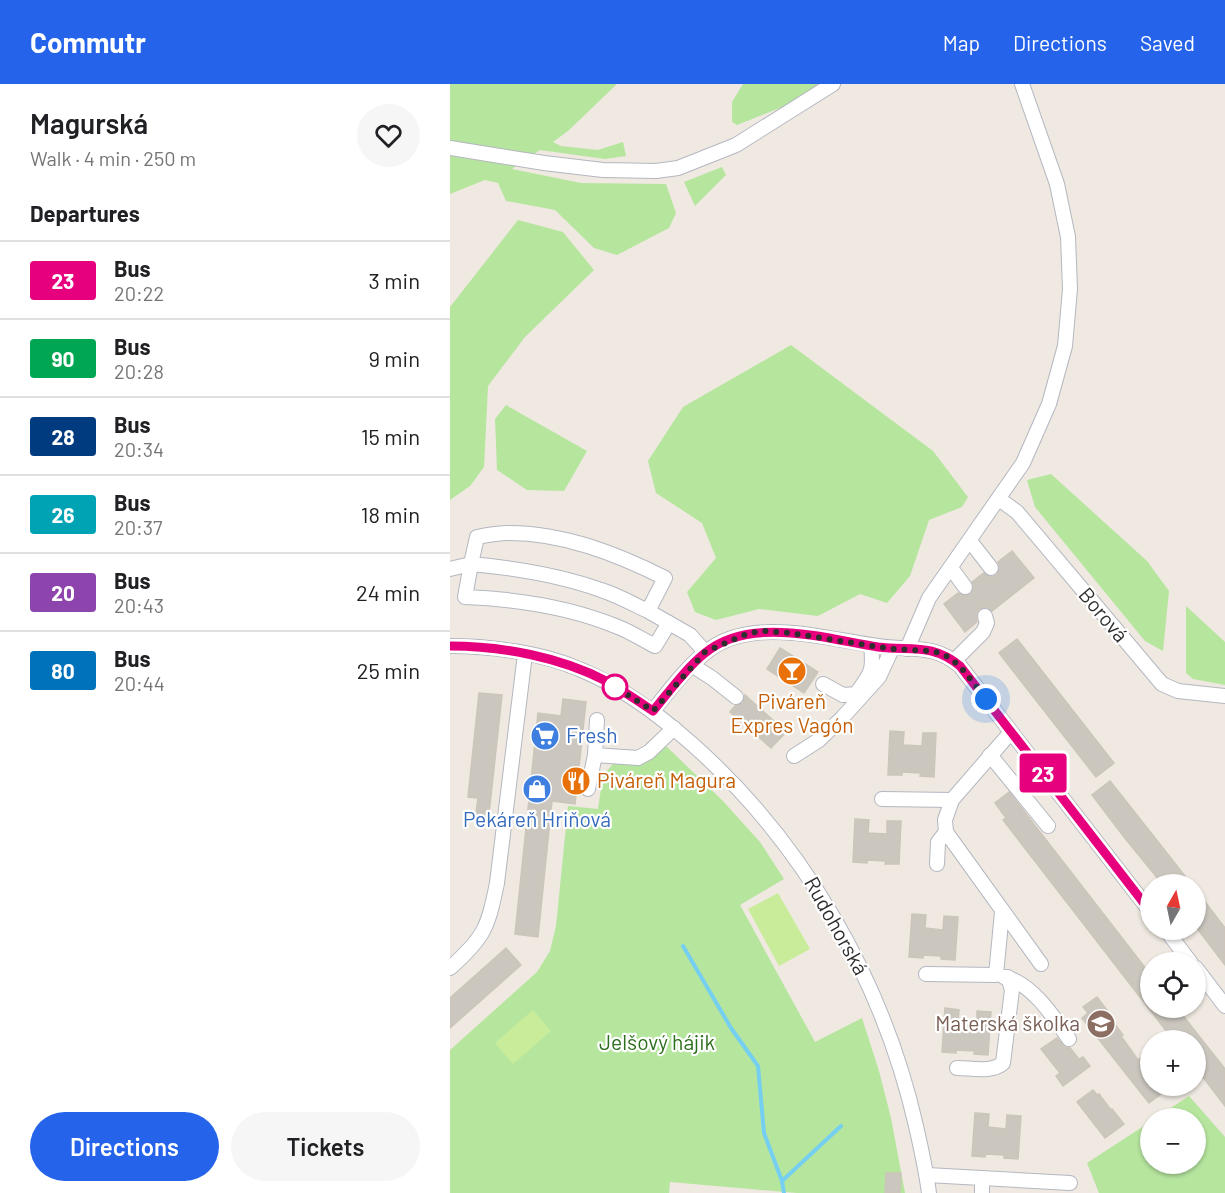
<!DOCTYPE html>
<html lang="en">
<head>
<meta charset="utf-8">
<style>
	:root { --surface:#fff; --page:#f6f6f6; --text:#202124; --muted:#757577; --line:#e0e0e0; --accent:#2563eb }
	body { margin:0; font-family:Barlow,sans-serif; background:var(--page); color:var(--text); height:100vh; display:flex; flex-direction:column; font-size:22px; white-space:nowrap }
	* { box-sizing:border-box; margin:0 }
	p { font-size:20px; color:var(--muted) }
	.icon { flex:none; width:33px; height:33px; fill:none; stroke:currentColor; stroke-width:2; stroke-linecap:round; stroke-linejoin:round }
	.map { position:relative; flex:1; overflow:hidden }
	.side { display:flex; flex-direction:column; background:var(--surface); width:450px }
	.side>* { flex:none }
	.badge { padding:0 12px; border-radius:4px; font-size:21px; line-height:39px }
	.needle { width:39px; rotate:9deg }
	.controls { position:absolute; left:690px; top:790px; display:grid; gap:12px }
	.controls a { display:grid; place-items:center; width:66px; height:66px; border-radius:50%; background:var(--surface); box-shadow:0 2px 4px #0004; font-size:30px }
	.you { position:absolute; width:30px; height:30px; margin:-15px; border:4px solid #fff; border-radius:50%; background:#1a73e8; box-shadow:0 0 0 9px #1a73e833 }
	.map>.badge { position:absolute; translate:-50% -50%; box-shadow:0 0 0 3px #fff }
	h2 { padding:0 30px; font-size:22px; line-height:54px }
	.round { display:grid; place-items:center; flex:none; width:63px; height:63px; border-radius:32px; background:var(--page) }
	.overview { display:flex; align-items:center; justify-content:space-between; height:102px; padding:0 30px }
	h1 { font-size:28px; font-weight:600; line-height:45px }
	.cta { display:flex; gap:12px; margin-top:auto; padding:12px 30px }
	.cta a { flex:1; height:69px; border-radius:36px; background:var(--accent); color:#fff; font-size:24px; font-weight:600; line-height:69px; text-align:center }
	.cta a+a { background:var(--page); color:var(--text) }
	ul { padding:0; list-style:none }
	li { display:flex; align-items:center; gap:18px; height:78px; padding:0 30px; border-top:2px solid var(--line) }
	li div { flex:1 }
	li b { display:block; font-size:22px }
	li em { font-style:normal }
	li .badge { min-width:66px; font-weight:700; text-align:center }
	header { display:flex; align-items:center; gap:36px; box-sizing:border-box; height:84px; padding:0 30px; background:var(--accent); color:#fff }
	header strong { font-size:28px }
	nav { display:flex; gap:33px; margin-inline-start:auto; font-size:21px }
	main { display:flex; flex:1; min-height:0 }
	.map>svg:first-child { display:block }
	.green { fill:#b6e59e }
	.pitch { fill:#c9ec9a }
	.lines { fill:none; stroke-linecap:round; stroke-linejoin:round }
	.stream { stroke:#75cff0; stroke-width:4 }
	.building { fill:#cbc7bf; stroke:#cbc5ba; stroke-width:1.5 }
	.minor-casing { stroke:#b4b7c1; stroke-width:16 }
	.minor { stroke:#fff; stroke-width:14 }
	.line-casing { stroke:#fff; stroke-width:14 }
	.line { stroke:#e6007e; stroke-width:9 }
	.walk { stroke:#2e2e2e; stroke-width:6; stroke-dasharray:0 10.8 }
	.stop-dot { fill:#fff; stroke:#e6007e; stroke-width:3 }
	.labels { text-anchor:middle; stroke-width:4.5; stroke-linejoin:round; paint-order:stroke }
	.street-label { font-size:21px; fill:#2e2e2e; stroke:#fff }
	.food-label { font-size:21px; fill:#c56008; stroke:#fff }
	.shop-label { font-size:21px; fill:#366cbe; stroke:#fff; text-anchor:start }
	.education-label { font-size:21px; fill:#785e54; stroke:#fff; text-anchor:end }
	.park-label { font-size:21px; fill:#2c6e1b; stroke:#fff }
</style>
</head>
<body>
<header>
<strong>Commutr</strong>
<nav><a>Map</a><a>Directions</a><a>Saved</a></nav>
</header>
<main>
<section class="side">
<div class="overview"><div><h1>Magurská</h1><p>Walk · 4 min · 250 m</p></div><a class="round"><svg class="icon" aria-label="heart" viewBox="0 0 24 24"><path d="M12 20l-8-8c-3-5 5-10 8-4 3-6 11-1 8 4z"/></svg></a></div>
<h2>Departures</h2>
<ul>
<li><span class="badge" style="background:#e6007e;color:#fff">23</span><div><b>Bus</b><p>20:22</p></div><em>3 min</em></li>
<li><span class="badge" style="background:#00a651;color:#fff">90</span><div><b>Bus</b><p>20:28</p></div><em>9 min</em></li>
<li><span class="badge" style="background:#003b80;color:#fff">28</span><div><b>Bus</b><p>20:34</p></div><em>15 min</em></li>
<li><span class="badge" style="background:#00a3b4;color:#fff">26</span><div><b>Bus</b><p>20:37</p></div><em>18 min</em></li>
<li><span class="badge" style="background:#8e44ad;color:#fff">20</span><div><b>Bus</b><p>20:43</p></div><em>24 min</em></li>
<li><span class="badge" style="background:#0072bc;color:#fff">80</span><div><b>Bus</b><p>20:44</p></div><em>25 min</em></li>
</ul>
<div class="cta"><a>Directions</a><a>Tickets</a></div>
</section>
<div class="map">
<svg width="775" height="1109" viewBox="0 0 775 1109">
	<rect width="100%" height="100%" fill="#efe9e1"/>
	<g class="green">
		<path d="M0 0H167L118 47 103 58 111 62 148 66 173 58 176 72 155 75 90 66 62 85 131 99 216 100 226 129 219 144 167 171 144 164 105 126 56 117 48 99 35 96 0 110Z"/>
		<path d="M293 0H369L335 22 287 41 282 38V18Z"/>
		<path d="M272 83 276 91 245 122 234 98Z"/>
		<path d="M68 136 113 148 144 186 75 253 38 302 34 383 20 402 0 416V223Z"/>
		<path d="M341 261 483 367 518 413 512 423 479 436 460 492 437 519 410 510 368 532 309 525 266 536 245 528 237 508 266 474 252 439 206 409 198 377 233 323Z"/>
		<path d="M56 321 137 367 114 407 77 406 47 386 45 335Z"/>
		<path d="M601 390 697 477 719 507 713 567 695 557 585 423 577 396Z"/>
		<path d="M736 522 775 558V601L743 595 736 589Z"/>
		<path d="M216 662 272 716 310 758 334 795 290 821 365 958 412 934 429 987 441 1034 455 1109H347L220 1098 219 1109H0V966L87 888 100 867 106 842 118 722 148 725 153 691 164 679 197 675Z"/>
		<path d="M739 1012 775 1053V1109H649L637 1079 700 1038V1080H746V1035H704Z"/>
	</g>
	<g class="pitch">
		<path d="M328 809 360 865 329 882 298 825Z"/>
		<path d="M83 926 101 947 63 980 45 959Z"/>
	</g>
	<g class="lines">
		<g class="stream">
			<path d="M233 862 281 944 308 982 314 1049 332 1097"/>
			<path d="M334 1109 332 1097 391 1042"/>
		</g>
	</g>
	<g class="building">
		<path d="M562 467 584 494 542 527 537 523 529 525 526 530 527 538 515 548 494 520 508 509 515 512 521 510 524 503 522 498 534 489 542 493 547 491 550 483 548 478Z"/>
		<path d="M567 555 664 679 646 693 549 569Z"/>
		<path d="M330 564 368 588 354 609 317 585Z"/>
		<path d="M29 609 52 611 38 739 25 737 28 714 18 713Z"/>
		<path d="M295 611 336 648 321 664 280 628 285 622 293 619Z"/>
		<path d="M113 615 136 618 125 720 102 717 88 853 65 850 88 629 111 632Z"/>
		<path d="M440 647 454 648 453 661 472 662 473 649H486L484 693 470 692 471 689 452 688V691H438Z"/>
		<path d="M660 697 709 759 742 801H713L674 753 642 711Z"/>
		<path d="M559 708 700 890V924H727L775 985V1022L746 984V957H724L553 736 556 734 545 719Z"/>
		<path d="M405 735 419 736 418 749 437 750V737H451L449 780H435L436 777 417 776V779L403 778Z"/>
		<path d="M746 806 775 844V881L746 843Z"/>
		<path d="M462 830 476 831 475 844 493 846 494 832 508 833 505 876 491 875V872L473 871V874L459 873Z"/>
		<path d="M56 864 71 881 0 944V914Z"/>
		<path d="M647 913 663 934 661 935 673 951 671 952 688 976 693 972 700 982V1002H722L699 1019 632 934 638 929 633 923Z"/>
		<path d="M495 924 509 926 508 939 527 940V927L541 928 538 971 524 970 525 967 506 966V969L492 968Z"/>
		<path d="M607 954 615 963 620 964 629 975 633 973 640 982 613 1002 606 992 610 989 591 965Z"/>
		<path d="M643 1006 647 1011 649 1010 661 1026 662 1025 674 1040 655 1054 627 1018Z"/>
		<path d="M525 1029 539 1030 538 1043 556 1045 557 1031 571 1032 568 1075 554 1074V1071L536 1070 535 1073 522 1072Z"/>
		<path d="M436 1089H451L450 1109H435Z"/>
	</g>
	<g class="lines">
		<g class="minor-casing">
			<g id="minor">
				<path d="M0 64 94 79 153 86 206 87 228 84 286 61 383 0"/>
				<path d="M549 415 567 428 712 600 728 607 775 612"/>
				<path d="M520 457 541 484"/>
				<path d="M501 484 515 503"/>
				<path d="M0 485 21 480 15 513C66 515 120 523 168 543 181 548 193 556 205 562L219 539 240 551 255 568"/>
				<path d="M198 527C183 520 167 511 151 506 109 491 65 484 21 480L27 453C37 451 49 449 59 449 114 449 167 470 215 494L198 527 219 539"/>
				<path d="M0 562C40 562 93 569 129 585 171 602 208 630 242 660 354 759 433 897 466 1042 471 1064 476 1086 479 1109"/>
				<path d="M457 565 479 514 573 379 599 320 615 262 620 205 618 153 607 100 572 0"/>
				<path d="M504 577 533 548 537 539 535 532"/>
				<path d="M243 582 262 594 286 613"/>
				<path d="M373 600 393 611 406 610C421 589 424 588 421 561"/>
				<path d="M203 627C218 608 235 585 255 569 299 531 376 555 428 562 461 567 483 559 510 582L700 827"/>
				<path d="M147 636 145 671 188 674 199 668 224 644"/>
				<path d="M540 671 598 742"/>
				<path d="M344 672 369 656 392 634 429 593 442 565"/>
				<path d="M138 705 145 671"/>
				<path d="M432 715 502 716 561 648"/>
				<path d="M502 716 495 736 496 748 591 880"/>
				<path d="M487 780 488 758 496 748"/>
				<path d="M716 846 741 879"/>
				<path d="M0 884C35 853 38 843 47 799L75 570"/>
				<path d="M746 884 775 922"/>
				<path d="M476 890 546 891 552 828"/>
				<path d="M554 893C581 898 604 933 619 955"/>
				<path d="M507 984C521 984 542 989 553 979L562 906 558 893"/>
				<path d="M477 1091 620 1099"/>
				<path d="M532 1109V1094"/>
			</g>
		</g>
		<use href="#minor" class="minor"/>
	</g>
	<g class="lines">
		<g class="line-casing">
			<path id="line" d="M0 562C52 562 110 573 156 597 172 606 188 617 203 627 219 608 235 585 255 569 300 531 376 555 428 563 462 567 482 559 510 582L700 827"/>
		</g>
		<use href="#line" class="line"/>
		<path class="walk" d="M165 603 158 598 203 627 255 568 299 549 314 547 340 549 442 565 483 567 495 571 510 582 536 615"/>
	</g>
	<defs>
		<g id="bar-disc" transform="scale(1.5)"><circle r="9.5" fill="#e8710a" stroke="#fff"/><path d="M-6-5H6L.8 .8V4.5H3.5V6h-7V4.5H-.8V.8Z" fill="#fff"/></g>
		<g id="supermarket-disc" transform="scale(1.5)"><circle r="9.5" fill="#3f7fe0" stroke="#fff"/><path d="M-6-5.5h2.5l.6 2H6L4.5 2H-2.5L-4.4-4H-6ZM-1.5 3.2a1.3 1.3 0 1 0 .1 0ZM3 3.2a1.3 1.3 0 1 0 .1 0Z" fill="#fff"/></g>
		<g id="restaurant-disc" transform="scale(1.5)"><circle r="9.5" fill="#e8710a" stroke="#fff"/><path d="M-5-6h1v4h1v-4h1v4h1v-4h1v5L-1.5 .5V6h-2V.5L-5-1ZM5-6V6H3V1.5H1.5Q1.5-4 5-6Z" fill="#fff"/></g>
		<g id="shop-disc" transform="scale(1.5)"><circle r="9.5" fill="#3f7fe0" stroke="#fff"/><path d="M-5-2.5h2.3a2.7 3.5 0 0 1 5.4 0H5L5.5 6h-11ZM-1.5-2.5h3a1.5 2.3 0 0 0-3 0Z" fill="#fff"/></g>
		<g id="school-disc" transform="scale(1.5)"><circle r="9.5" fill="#8d6e63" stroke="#fff"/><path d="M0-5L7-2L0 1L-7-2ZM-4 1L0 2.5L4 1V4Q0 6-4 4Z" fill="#fff"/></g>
	</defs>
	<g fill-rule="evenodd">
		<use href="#bar-disc" x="342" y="587"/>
		<use href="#supermarket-disc" x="95" y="652"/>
		<use href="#restaurant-disc" x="126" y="697"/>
		<use href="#shop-disc" x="87" y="705"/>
		<use href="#school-disc" x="651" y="940"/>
	</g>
	<circle class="stop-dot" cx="165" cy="603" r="12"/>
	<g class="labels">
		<g class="street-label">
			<text transform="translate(653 531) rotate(50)" y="7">Borová</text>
			<text transform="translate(386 842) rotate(61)" y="7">Rudohorská</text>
		</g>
		<g class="food-label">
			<text x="342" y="625">Piváreň<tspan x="342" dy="24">Expres Vagón</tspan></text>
			<text x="147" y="704" text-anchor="start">Piváreň Magura</text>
		</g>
		<g class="shop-label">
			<text x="116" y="659">Fresh</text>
			<text x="87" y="743" text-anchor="middle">Pekáreň Hriňová</text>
		</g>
		<g class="education-label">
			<text x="630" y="947">Materská školka</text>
		</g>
		<g class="park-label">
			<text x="207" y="966">Jelšový hájik</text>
		</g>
	</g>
</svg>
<div class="controls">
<a><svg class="needle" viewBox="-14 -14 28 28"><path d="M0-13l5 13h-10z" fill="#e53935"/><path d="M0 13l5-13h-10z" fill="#757577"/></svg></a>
<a><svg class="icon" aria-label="locate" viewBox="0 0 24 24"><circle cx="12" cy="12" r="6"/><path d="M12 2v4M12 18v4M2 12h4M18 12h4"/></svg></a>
<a>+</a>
<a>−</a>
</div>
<div class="you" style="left:536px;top:615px"></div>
<b class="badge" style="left:593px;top:689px;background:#e6007e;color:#fff">23</b>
</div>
</main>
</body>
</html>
